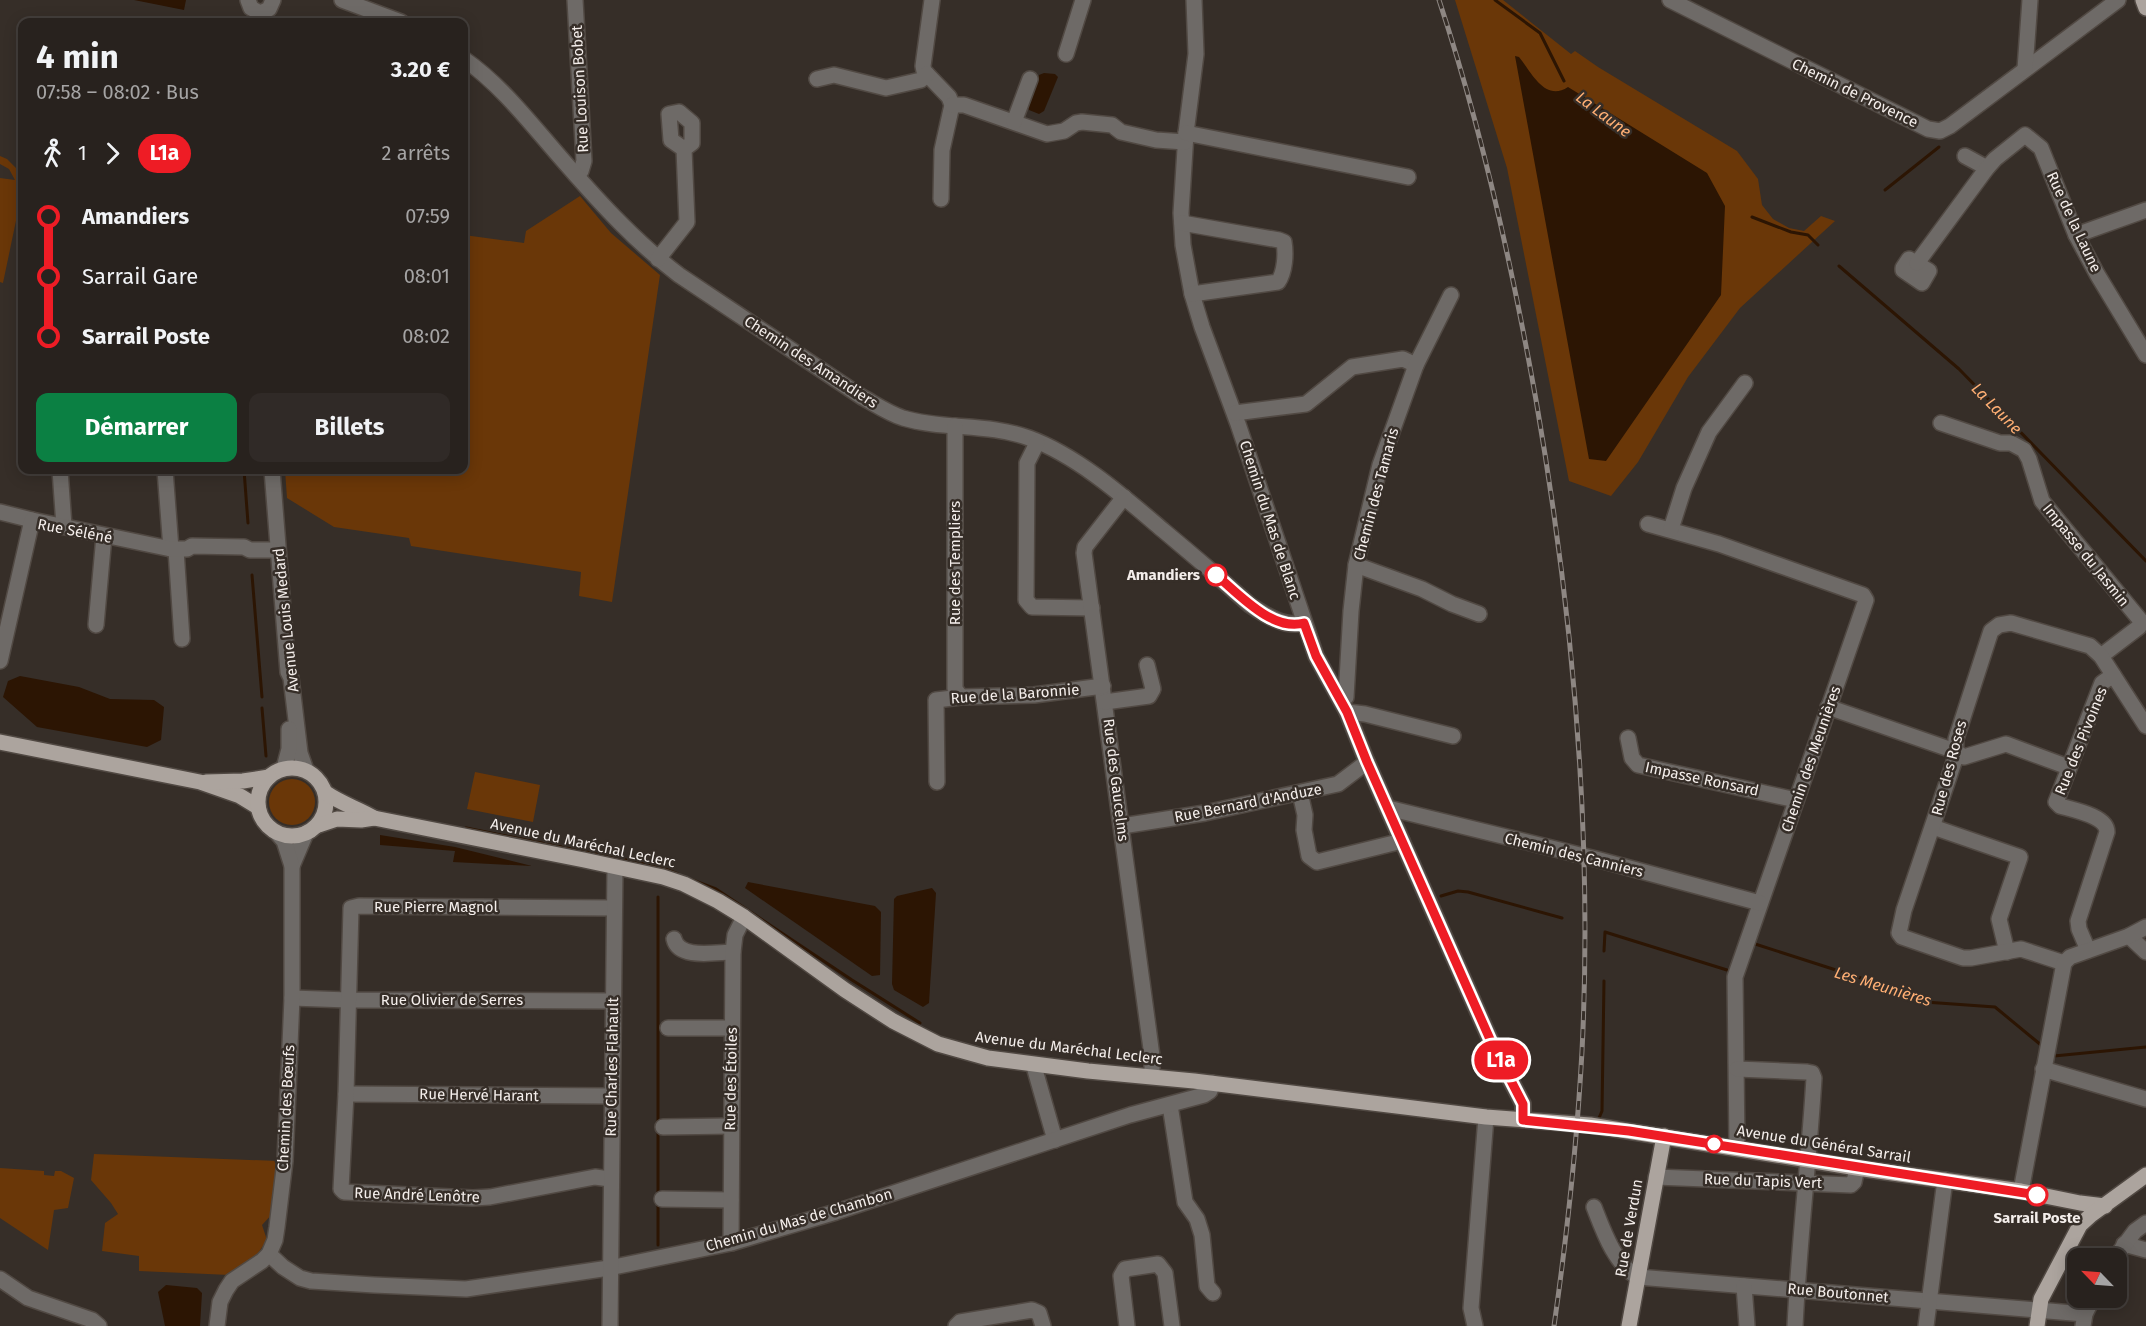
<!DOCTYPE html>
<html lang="fr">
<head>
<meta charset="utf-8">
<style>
	:root { --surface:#28221e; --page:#302a27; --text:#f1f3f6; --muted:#a5a4a4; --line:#443f3c; --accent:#0b8043 }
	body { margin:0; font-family:"Fira Sans",sans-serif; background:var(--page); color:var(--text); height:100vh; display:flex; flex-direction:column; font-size:22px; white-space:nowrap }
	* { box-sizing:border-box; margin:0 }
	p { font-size:20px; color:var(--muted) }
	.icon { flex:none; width:33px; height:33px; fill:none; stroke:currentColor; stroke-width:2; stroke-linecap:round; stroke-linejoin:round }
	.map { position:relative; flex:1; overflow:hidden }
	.panel { position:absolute; left:18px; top:18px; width:450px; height:456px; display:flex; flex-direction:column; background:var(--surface); border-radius:12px; box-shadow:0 3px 15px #0003,0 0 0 2px var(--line) }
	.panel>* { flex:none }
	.badge { padding:0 12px; border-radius:20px; font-size:21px; line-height:39px }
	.needle { width:39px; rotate:295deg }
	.controls { position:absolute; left:2067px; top:1248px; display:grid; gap:12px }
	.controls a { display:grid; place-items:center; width:60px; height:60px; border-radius:12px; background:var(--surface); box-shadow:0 3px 15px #0003,0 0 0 2px var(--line); font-size:30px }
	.map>.badge { position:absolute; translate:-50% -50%; box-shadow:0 0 0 3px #fff }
	.legs { display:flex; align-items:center; gap:9px; height:66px; padding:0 18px; font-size:20px }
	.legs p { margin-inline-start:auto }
	.headline { display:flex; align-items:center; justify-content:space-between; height:102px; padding:0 18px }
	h1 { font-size:33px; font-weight:700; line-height:45px }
	.action { display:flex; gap:12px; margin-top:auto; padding:12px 18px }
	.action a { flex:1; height:69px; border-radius:12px; background:var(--accent); color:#fff; font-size:24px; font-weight:700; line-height:69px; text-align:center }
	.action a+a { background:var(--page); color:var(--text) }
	ul { padding:0 18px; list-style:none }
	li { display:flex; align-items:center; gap:21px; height:60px; font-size:22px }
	li i { display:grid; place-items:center; width:9px; height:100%; margin:0 8px; background:currentColor }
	li i::after { content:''; width:15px; height:15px; margin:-8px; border:4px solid; border-radius:50%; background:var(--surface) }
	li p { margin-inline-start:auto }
	li:first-child i { background:linear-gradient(#0000 50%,currentColor 0) }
	li:last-child i { background:linear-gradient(currentColor 50%,#0000 0) }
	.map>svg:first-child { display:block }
	.green { fill:#6a3708 }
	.water { fill:#2c1503 }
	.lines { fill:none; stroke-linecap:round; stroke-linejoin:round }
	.stream { stroke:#2c1503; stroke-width:3 }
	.minor-casing { stroke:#514943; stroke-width:18 }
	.major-casing { stroke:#514943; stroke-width:18 }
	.minor { stroke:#6e6a67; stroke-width:15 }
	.major { stroke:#aca49e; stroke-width:15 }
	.rail-casing { stroke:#8e8783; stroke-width:5 }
	.rail { stroke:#362e28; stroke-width:3; stroke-dasharray:9; stroke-linecap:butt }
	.line-1-casing { stroke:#fff; stroke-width:14 }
	.line-1 { stroke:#ee1c25; stroke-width:9 }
	.stop-1-dot { fill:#fff; stroke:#ee1c25; stroke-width:3 }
	.labels { text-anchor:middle; stroke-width:5; stroke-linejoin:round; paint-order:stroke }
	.street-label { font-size:15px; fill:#f4eeeb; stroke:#362e28 }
	.stop-label { font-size:15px; font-weight:bold; fill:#f4eeeb; stroke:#362e28; text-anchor:end }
	.water-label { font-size:16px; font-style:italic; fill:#ffaf74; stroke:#362e28 }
</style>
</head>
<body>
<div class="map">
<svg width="2146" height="1326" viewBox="0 0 2146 1326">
	<rect width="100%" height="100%" fill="#362e28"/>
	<g class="green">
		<path d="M1455 0H1503L1571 54 1575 51 1598 67 1737 151 1758 179 1762 205 1773 219 1789 228 1804 231 1821 216 1835 221 1740 308 1688 377 1638 462 1611 496 1569 481 1507 168Z"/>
		<path d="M0 156 7 159 19 171 21 165 22 166V192L3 283 0 282V178L15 180 9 169 0 164Z"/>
		<path d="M580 196 611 233 660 275 612 602 579 596 581 572 411 546 409 538 334 527 287 498 285 470H464V235L524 243 526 231Z"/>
		<path d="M475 772 540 785 533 822 467 809Z"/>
		<circle cx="292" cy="802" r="23"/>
		<path d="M94 1154 279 1161 274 1212 262 1225 267 1240 254 1259 230 1275 139 1271V1256L102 1251 105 1223 118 1214 111 1203 91 1180Z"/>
		<path d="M0 1168 44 1171V1175L54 1176 55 1171H61L74 1178 68 1208 54 1210 48 1250 0 1218Z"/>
	</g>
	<g class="water">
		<path d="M134 0H186L184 10Z"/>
		<path d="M1515 56 1519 57C1532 73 1545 102 1568 87L1707 173 1725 206 1721 295 1606 461 1589 459Z"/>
		<path d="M1044 73 1055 74 1058 77 1044 111 1039 114 1029 110 1027 106 1039 75Z"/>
		<path d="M20 676 79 687 110 699 154 700 164 707 161 740 147 747 37 727 3 697 8 681Z"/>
		<path d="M380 835 455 847 532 866 453 862 455 851 380 845Z"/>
		<path d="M748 882 875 906 881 912 880 975 872 976 745 888Z"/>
		<path d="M932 888 936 893 929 1003 923 1007 894 990 892 984 894 899 897 896Z"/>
		<path d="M166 1285 197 1288 202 1293 200 1326H165L158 1292Z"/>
	</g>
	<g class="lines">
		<g class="stream">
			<path d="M1495 0 1540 33 1564 81"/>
			<path d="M1885 190 1939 147"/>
			<path d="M1752 217 1791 232 1808 235 1818 245"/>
			<path d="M1839 266 1959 369 2146 561"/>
			<path d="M244 470 248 523"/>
			<path d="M252 575 262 697"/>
			<path d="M262 708 266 756"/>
			<path d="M466 828 657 866 678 874"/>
			<path d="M687 878 716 889 852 980 920 1023"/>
			<path d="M1441 896 1458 891 1468 892 1562 918"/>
			<path d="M658 897V1195"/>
			<path d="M1752 943 1895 989 1925 1002 1995 1007 2041 1045"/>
			<path d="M1604 951 1605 932 1727 970"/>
			<path d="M2054 1056 2146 1047"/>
			<path d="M1599 1118 1602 1111 1604 981"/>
			<path d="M658 1201V1245"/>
		</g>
		<g class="minor-casing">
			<g id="minor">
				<path d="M248 0 251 8 260 13 269 9 273 0"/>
				<path d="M342 0 401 22"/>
				<path d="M575 0 584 161 581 171 576 175"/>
				<path d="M932 0 923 66 924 71 949 97 952 105 942 150 941 199"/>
				<path d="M1194 0 1196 54 1186 133 1181 213 1183 245 1192 294 1202 327 1238 424 1316 656 1347 712 1367 762 1493 1046 1523 1104V1120"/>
				<path d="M1670 0 1928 129 1940 131 1950 126 2118 0"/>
				<path d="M1066 54 1083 0"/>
				<path d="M464 59C504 87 534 128 567 165 601 204 637 243 679 275L862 397C875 404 888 413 903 418 943 430 988 423 1029 438 1078 456 1124 497 1164 531 1193 555 1222 580 1250 605 1265 615 1285 628 1304 623"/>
				<path d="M2025 69 2030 0"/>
				<path d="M817 79 834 75 886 88 921 80 927 74"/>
				<path d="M952 105H964L1047 134 1064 131 1076 123 1082 122 1112 125 1121 132 1156 140 1185 142"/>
				<path d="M1014 122 1030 79"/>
				<path d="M1186 133 1408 177"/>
				<path d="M1965 156 1987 168"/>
				<path d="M1182 223 1279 240 1284 242C1286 254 1285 272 1278 282L1192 294"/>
				<path d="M2076 235 2146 210"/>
				<path d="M658 259 687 222 684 149 671 140 669 114 679 112 692 123V143L684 149"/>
				<path d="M1909 259 1929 271 1922 283 1903 270V268Z"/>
				<path d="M1917 263 1987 168 1995 159 2025 135 2041 148 2076 235 2097 274 2146 355"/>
				<path d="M1235 413 1306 404 1352 367 1403 359 1416 365"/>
				<path d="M1941 423 2000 443H2011L2024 450 2029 459 2042 501 2141 621 2139 627 2101 656"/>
				<path d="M955 426V689L961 697"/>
				<path d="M1037 443 1027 463 1026 600 1032 607 1092 608"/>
				<path d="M60 470 64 526"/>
				<path d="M165 470 171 549"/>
				<path d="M272 470 288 672 291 678 300 753 306 770"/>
				<path d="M1124 497 1085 547 1084 553 1152 1056V1076"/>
				<path d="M0 512 32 520"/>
				<path d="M1648 524 1719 544 1863 595 1866 600 1735 977 1737 1148"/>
				<path d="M1671 529 1684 488 1709 432 1745 383"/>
				<path d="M176 550 182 639"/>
				<path d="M1356 565 1422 589 1452 604 1479 614"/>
				<path d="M96 625 104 536"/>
				<path d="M0 661 32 520 171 549H187L192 546 244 547 250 550H271"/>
				<path d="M1341 700 1346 697 1351 611 1356 565 1380 465 1416 365 1451 295"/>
				<path d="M1105 702 1149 696 1153 689 1147 665"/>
				<path d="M1828 707 1955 751 1964 757 2006 744 2068 767"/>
				<path d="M1347 712 1365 714 1453 736"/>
				<path d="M1628 738 1632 758 1638 765 1796 800"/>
				<path d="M284 768 289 749V729"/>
				<path d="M937 782 936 700 961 697 1034 695 1103 686"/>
				<path d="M1300 793 1305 815 1304 830 1309 856 1317 862 1402 841"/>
				<path d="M1388 808 1596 859 1760 903"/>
				<path d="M1122 826 1205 813 1338 784 1367 762"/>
				<path d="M1933 827 2020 857 1999 919 2007 952"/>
				<path d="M292 866 306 833"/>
				<path d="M2129 936 2146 952"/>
				<path d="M674 939C679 960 716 952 733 952"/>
				<path d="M2088 950 2079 929 2078 921 2107 832C2107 816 2074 810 2060 806L2056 802 2102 683 2113 675"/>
				<path d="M2064 963 2021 949 1971 958H1963L1902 937 1899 933 1904 910 1955 759 1956 739 1991 631 1999 625 2011 623 2090 646 2101 656 2146 726"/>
				<path d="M292 998 348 1000 613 1001"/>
				<path d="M668 1028H732"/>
				<path d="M1036 1065 1035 1070 1055 1140"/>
				<path d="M1737 1069 1807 1072 1812 1073 1814 1078C1809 1161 1799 1243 1795 1326"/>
				<path d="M2043 1069 2146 1099"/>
				<path d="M346 1094 612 1096"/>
				<path d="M1170 1105 1185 1202 1197 1219 1202 1235 1207 1286 1213 1293"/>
				<path d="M663 1127 731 1126"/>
				<path d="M1656 1177 1851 1185 1854 1182 1857 1168"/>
				<path d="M610 1179 595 1177 490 1197 473 1198 344 1192 341 1189 346 1094 351 908 359 906 614 908"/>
				<path d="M2021 1191 2064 963 2070 957 2129 936 2146 927"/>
				<path d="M662 1199 731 1200"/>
				<path d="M1594 1207C1603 1230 1615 1265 1638 1277L2085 1314"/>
				<path d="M731 1243 733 952 735 935 744 917"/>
				<path d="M2124 1244 2146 1250"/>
				<path d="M269 1254 283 1267 300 1278 311 1281 374 1285 466 1289 609 1268 731 1243 836 1212 1130 1115 1204 1095 1210 1091 1212 1083"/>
				<path d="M2115 1258 2135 1231 2146 1223"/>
				<path d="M0 1279 28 1298 92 1320 99 1326"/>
				<path d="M1744 1286 1747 1326"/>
				<path d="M217 1326 220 1302 226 1290 232 1281 262 1261 269 1254 275 1240 277 1227 285 1161 292 998V866L284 841 277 833"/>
				<path d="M610 1326 615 867"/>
				<path d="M956 1326 960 1322 1032 1310 1039 1313 1043 1326"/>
				<path d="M1127 1326 1121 1276 1125 1269 1158 1264 1165 1273 1172 1326"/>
				<path d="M1475 1326 1471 1308 1486 1117"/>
				<path d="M1926 1326 1945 1180"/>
				<path d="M2083 1326 2085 1314 2093 1298"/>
			</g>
		</g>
		<g class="major-casing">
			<g id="major">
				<path d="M2143 0 2146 8"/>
				<path d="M0 742 200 782 240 796 258 807"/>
				<circle cx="292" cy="802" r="34"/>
				<path d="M206 782 243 781 269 777"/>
				<path d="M326 793C342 804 357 808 374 818"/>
				<path d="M319 825 337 819 361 820 374 818 584 860 663 877 684 884 718 901 744 917 845 990 893 1021 938 1044 988 1058 1088 1071 1194 1081 1486 1117 1590 1125 1857 1168 2021 1191 2080 1203 2105 1206"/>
				<path d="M1629 1326 1664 1136"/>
				<path d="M2037 1326 2041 1299 2080 1225 2091 1215 2146 1175"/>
			</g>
		</g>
		<use href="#minor" class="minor"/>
		<use href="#major" class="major"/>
		<g class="rail-casing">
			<path id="rail" d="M1439 0C1482 130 1512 265 1536 400 1573 614 1593 833 1582 1051 1577 1143 1567 1235 1554 1326"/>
		</g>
		<use href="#rail" class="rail"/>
	</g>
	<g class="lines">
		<g class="line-1-casing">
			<path id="line-1" d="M1216 575C1238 593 1272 632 1304 623L1316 656 1347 712 1367 762 1493 1046 1523 1104V1120L1629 1131 2037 1195"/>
		</g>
		<use href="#line-1" class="line-1"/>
	</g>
	<g class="stop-1-dot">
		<circle cx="1216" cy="575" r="10"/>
		<circle cx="1714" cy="1144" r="8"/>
		<circle cx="2037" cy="1195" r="10"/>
	</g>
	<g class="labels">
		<g class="street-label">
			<text transform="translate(580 89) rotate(-93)" y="5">Rue Louison Bobet</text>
			<text transform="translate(1855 93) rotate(26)" y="5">Chemin de Provence</text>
			<text transform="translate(2074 222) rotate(65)" y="5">Rue de la Laune</text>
			<text transform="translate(811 362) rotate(33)" y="5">Chemin des Amandiers</text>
			<text transform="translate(1376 494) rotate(-75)" y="5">Chemin des Tamaris</text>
			<text transform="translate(1270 520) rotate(72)" y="5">Chemin du Mas de Blanc</text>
			<text transform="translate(75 531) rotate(11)" y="5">Rue Séléné</text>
			<text transform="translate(2086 555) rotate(51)" y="5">Impasse du Jasmin</text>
			<text transform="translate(955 563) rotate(-90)" y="5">Rue des Templiers</text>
			<text transform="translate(286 620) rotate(-96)" y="5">Avenue Louis Medard</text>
			<text transform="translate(1015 694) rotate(-4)" y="5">Rue de la Baronnie</text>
			<text transform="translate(2081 741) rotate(-68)" y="5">Rue des Pivoines</text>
			<text transform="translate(1811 759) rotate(-71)" y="5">Chemin des Meunières</text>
			<text transform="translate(1949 768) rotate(-75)" y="5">Rue des Roses</text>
			<text transform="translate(1702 779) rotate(12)" y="5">Impasse Ronsard</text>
			<text transform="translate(1116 780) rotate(83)" y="5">Rue des Gaucelms</text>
			<text transform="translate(1248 803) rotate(-11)" y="5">Rue Bernard d'Anduze</text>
			<text transform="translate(583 843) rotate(12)" y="5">Avenue du Maréchal Leclerc</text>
			<text transform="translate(1574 855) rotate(14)" y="5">Chemin des Canniers</text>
			<text x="436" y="912">Rue Pierre Magnol</text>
			<text x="452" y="1005">Rue Olivier de Serres</text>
			<text transform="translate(1069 1048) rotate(7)" y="5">Avenue du Maréchal Leclerc</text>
			<text transform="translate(612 1067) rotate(-89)" y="5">Rue Charles Flahault</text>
			<text transform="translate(731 1079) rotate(-89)" y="5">Rue des Étoiles</text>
			<text transform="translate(479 1095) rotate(1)" y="5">Rue Hervé Harant</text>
			<text transform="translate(286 1108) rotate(-87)" y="5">Chemin des Bœufs</text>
			<text transform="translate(1824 1144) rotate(9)" y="5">Avenue du Général Sarrail</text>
			<text transform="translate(1763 1181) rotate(2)" y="5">Rue du Tapis Vert</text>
			<text transform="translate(417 1195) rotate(2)" y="5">Rue André Lenôtre</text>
			<text transform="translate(799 1220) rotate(-16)" y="5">Chemin du Mas de Chambon</text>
			<text transform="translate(1629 1228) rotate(-80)" y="5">Rue de Verdun</text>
			<text transform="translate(1838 1293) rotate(5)" y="5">Rue Boutonnet</text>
		</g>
		<g class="stop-label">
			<text x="1200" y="580">Amandiers</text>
			<text x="2037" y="1223" text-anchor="middle">Sarrail Poste</text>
		</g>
		<g class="water-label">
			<text transform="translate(1604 114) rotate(37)" y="6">La Laune</text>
			<text transform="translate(1997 408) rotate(46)" y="6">La Laune</text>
			<text transform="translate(1883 986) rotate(17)" y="6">Les Meunières</text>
		</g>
	</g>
</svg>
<div class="controls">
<a><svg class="needle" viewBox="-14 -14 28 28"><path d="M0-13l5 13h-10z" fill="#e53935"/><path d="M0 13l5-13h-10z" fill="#a5a4a4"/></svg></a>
</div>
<b class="badge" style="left:1501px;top:1060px;background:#ee1c25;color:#fff">L1a</b>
<section class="panel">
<div class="headline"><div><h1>4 min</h1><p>07:58 – 08:02 · Bus</p></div><b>3.20 €</b></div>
<div class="legs"><svg class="icon" aria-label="walk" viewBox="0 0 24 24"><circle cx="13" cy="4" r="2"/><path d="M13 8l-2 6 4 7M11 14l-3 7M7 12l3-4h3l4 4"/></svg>1<svg class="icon" aria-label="forward" viewBox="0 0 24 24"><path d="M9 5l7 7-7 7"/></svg><b class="badge" style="background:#ee1c25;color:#fff">L1a</b><p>2 arrêts</p></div>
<ul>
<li><i style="color:#ee1c25"></i><b>Amandiers</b><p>07:59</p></li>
<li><i style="color:#ee1c25"></i><span>Sarrail Gare</span><p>08:01</p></li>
<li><i style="color:#ee1c25"></i><b>Sarrail Poste</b><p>08:02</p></li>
</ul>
<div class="action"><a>Démarrer</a><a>Billets</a></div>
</section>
</div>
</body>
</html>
